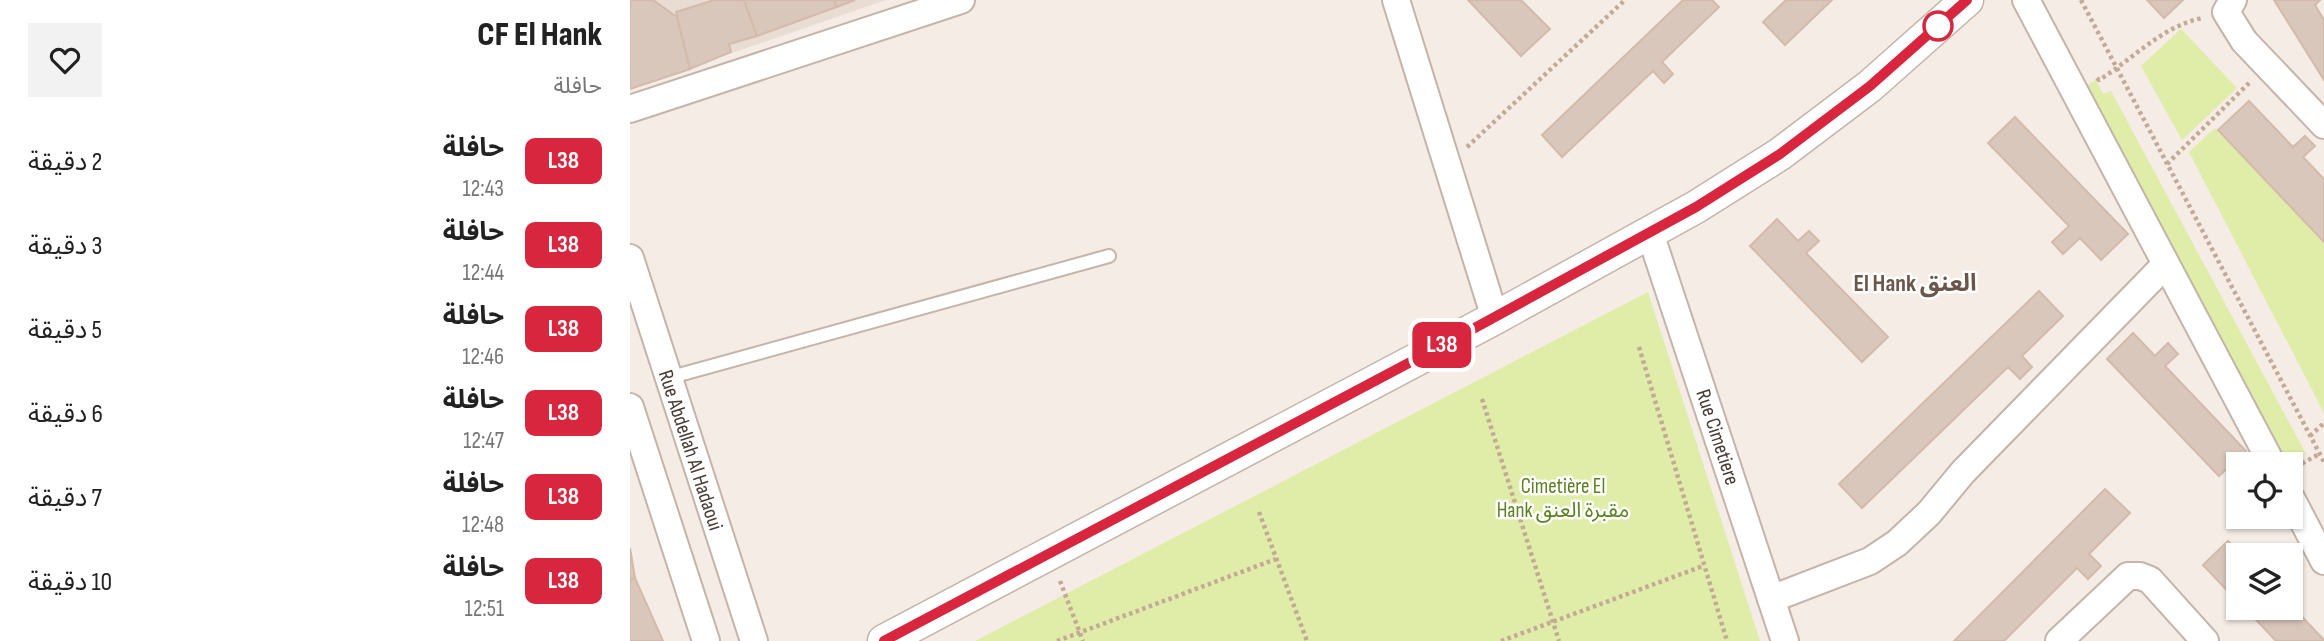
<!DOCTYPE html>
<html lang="ar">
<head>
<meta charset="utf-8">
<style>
	:root { --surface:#fff; --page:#f2f2f2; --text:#222; --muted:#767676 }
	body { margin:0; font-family:"Sofia Sans Condensed","Noto Sans Arabic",sans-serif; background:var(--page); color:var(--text); direction:rtl; height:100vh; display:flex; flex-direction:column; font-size:26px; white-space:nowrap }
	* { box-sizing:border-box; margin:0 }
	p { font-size:23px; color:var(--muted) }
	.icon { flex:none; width:38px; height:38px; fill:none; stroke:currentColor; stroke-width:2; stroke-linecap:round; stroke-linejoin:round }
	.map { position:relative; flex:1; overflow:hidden; direction:ltr }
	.drawer { display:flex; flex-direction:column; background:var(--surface); width:630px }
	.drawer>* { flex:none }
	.badge { padding:0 14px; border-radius:10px; font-size:24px; line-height:46px }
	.fabs { position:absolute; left:1596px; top:452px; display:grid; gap:14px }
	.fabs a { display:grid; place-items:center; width:77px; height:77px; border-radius:0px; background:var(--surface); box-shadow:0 2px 5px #0004; font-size:35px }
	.map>.badge { position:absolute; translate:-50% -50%; box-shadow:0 0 0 4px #fff }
	.round { display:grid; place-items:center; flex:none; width:74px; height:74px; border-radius:0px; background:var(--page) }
	.overview { display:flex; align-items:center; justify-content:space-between; height:119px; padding:0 28px }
	h1 { font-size:33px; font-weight:800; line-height:52px }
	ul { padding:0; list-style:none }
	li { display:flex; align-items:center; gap:21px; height:84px; padding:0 28px }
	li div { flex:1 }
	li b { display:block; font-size:26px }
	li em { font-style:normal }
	li .badge { min-width:77px; font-weight:700; text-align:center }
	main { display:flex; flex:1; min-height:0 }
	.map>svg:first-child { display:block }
	.residential { fill:#e9dcd2 }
	.green { fill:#dfeda9 }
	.building { fill:#dac7bc; stroke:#d3baab; stroke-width:2 }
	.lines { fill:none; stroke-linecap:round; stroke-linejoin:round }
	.service-casing { stroke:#c4b4a9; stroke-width:16 }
	.minor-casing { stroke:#c4b4a9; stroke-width:30 }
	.tertiary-casing { stroke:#c4b4a9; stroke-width:35 }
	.path { stroke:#c4a996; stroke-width:4.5; stroke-dasharray:3.5 3.5; stroke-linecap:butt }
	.service { stroke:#fff; stroke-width:12 }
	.minor { stroke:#fff; stroke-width:26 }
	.tertiary { stroke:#fff; stroke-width:32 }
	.line-casing { stroke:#fff; stroke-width:16 }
	.line { stroke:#d7263d; stroke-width:10 }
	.stop-dot { fill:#fff; stroke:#d7263d; stroke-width:3.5 }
	.labels { text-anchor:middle; stroke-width:5; stroke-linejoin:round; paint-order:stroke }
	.street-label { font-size:21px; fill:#473b34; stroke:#fff }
	.park-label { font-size:21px; fill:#5b8020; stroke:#fff }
	.quarter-label { font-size:24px; font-weight:bold; fill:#6b564a; stroke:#fff }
</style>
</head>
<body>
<main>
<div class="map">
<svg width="1694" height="641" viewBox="0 0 1694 641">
	<rect width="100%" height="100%" fill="#f4ece5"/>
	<path class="residential" d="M0 0H256L0 88Z"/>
	<g class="green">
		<path d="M1551 29 1607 88 1552 140 1511 66Z"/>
		<path d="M1466 80 1473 94 1481 91 1676 454 1656 464 1454 87Z"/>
		<path d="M1585 128 1694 242V413L1559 152Z"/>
		<path d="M1018 292 1130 641H345Z"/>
	</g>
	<g class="building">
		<path d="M0 0H23L47 17 60 69 0 89Z"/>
		<path d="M84 0H114L127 36 99 44 101 52 60 69 46 12Z"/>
		<path d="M114 0H204L207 7 127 36Z"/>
		<path d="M204 0H225L207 7Z"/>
		<path d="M838 0H891L920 29 891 56Z"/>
		<path d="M1053 0H1082L1089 7 1032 62 1043 74 1034 83 1023 71 932 157 912 135Z"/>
		<path d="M1156 0H1202L1155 45 1133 22Z"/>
		<path d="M1517 0H1553L1534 18Z"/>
		<path d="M1644 0H1690L1685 5 1694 20V80Z"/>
		<path d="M1619 101 1663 147 1675 136 1685 146 1673 157 1694 179V242L1588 130Z"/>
		<path d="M1385 117 1498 234 1471 260 1450 238 1433 254 1422 242 1439 226 1358 143Z"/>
		<path d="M1147 219 1168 241 1179 231 1189 241 1176 253 1258 337 1232 362 1120 246Z"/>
		<path d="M1409 291 1433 316 1392 356 1402 367 1390 379 1378 367 1232 508 1209 484Z"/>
		<path d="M1503 333 1525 356 1538 343 1548 354 1535 366 1616 451 1589 476 1477 359Z"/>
		<path d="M1475 489 1500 513 1459 554 1471 566 1458 579 1447 568 1374 641H1324Z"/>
		<path d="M1598 541 1611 555H1608V602L1573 565Z"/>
		<path d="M0 548 5 578 0 580Z"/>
		<path d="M5 578 33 641H0V580Z"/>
		<path d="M1661 605 1694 640V641H1646L1614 607H1661Z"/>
	</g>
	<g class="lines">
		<g class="service-casing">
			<path id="service" d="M38 378 479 256"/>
		</g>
		<g class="minor-casing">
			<g id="minor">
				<path d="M766 0 865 318"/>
				<path d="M1396 0 1642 464"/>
				<path d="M1603 0 1596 12 1614 41 1694 125"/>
				<path d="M0 109 331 0"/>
				<path d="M1020 233 1155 641"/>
				<path d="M0 258 124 641"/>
				<path d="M0 407 76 641"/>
				<path d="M1661 498 1694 561"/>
				<path d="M1141 599 1240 561 1267 543 1299 513 1333 472 1535 265"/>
				<path d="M1429 641 1498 576H1510L1520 580 1575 641"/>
			</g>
		</g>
		<g class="tertiary-casing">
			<path id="tertiary" d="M254 641 865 318 1066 207 1150 154 1240 86 1337 0"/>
		</g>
		<g class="path">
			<path d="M1451 0 1694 462"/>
			<path d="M1467 78 1469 80C1503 59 1531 27 1572 18"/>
			<path d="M837 147 995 0"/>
			<path d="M1537 164 1619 83"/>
			<path d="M1009 347 1097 641"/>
			<path d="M852 399 929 641"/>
			<path d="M1680 436 1694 423"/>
			<path d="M1666 467 1689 454"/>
			<path d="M629 512 677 641"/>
			<path d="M430 581 453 641"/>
			<path d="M427 641 646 559"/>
			<path d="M871 641 1073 566"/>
		</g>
		<use href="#service" class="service"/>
		<use href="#minor" class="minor"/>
		<use href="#tertiary" class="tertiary"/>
	</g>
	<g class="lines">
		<g class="line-casing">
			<path id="line" d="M254 641 841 330 1066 207 1150 154 1240 86 1337 0"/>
		</g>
		<use href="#line" class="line"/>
	</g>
	<circle class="stop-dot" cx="1308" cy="26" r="14"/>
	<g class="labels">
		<g class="street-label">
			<text transform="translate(1088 437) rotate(72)" y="7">Rue Cimetiere</text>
			<text transform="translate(61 450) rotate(72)" y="7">Rue Abdellah Al Hadaoui</text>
		</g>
		<g class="park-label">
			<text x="933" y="493">Cimetière El<tspan x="933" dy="24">Hank مقبرة العنق</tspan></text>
		</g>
		<g class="quarter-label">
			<text x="1285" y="291">El Hank العنق</text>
		</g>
	</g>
</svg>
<div class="fabs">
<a><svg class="icon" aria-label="locate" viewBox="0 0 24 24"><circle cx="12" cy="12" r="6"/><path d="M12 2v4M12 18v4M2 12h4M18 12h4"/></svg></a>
<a><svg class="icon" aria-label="layers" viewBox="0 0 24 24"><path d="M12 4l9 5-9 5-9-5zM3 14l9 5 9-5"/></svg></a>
</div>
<b class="badge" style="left:812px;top:345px;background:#d7263d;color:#fff">L38</b>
</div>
<section class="drawer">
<div class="overview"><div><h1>CF El Hank</h1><p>حافلة</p></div><a class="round"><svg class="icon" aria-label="heart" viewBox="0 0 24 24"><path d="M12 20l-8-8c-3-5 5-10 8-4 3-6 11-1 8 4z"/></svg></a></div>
<ul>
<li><span class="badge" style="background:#d7263d;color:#fff">L38</span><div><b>حافلة</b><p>12:43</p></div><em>2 دقيقة</em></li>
<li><span class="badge" style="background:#d7263d;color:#fff">L38</span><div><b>حافلة</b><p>12:44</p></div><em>3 دقيقة</em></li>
<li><span class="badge" style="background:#d7263d;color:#fff">L38</span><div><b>حافلة</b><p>12:46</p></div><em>5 دقيقة</em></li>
<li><span class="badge" style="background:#d7263d;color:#fff">L38</span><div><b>حافلة</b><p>12:47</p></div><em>6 دقيقة</em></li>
<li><span class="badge" style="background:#d7263d;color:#fff">L38</span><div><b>حافلة</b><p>12:48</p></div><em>7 دقيقة</em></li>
<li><span class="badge" style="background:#d7263d;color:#fff">L38</span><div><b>حافلة</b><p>12:51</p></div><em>10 دقيقة</em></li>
</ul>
</section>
</main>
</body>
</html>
